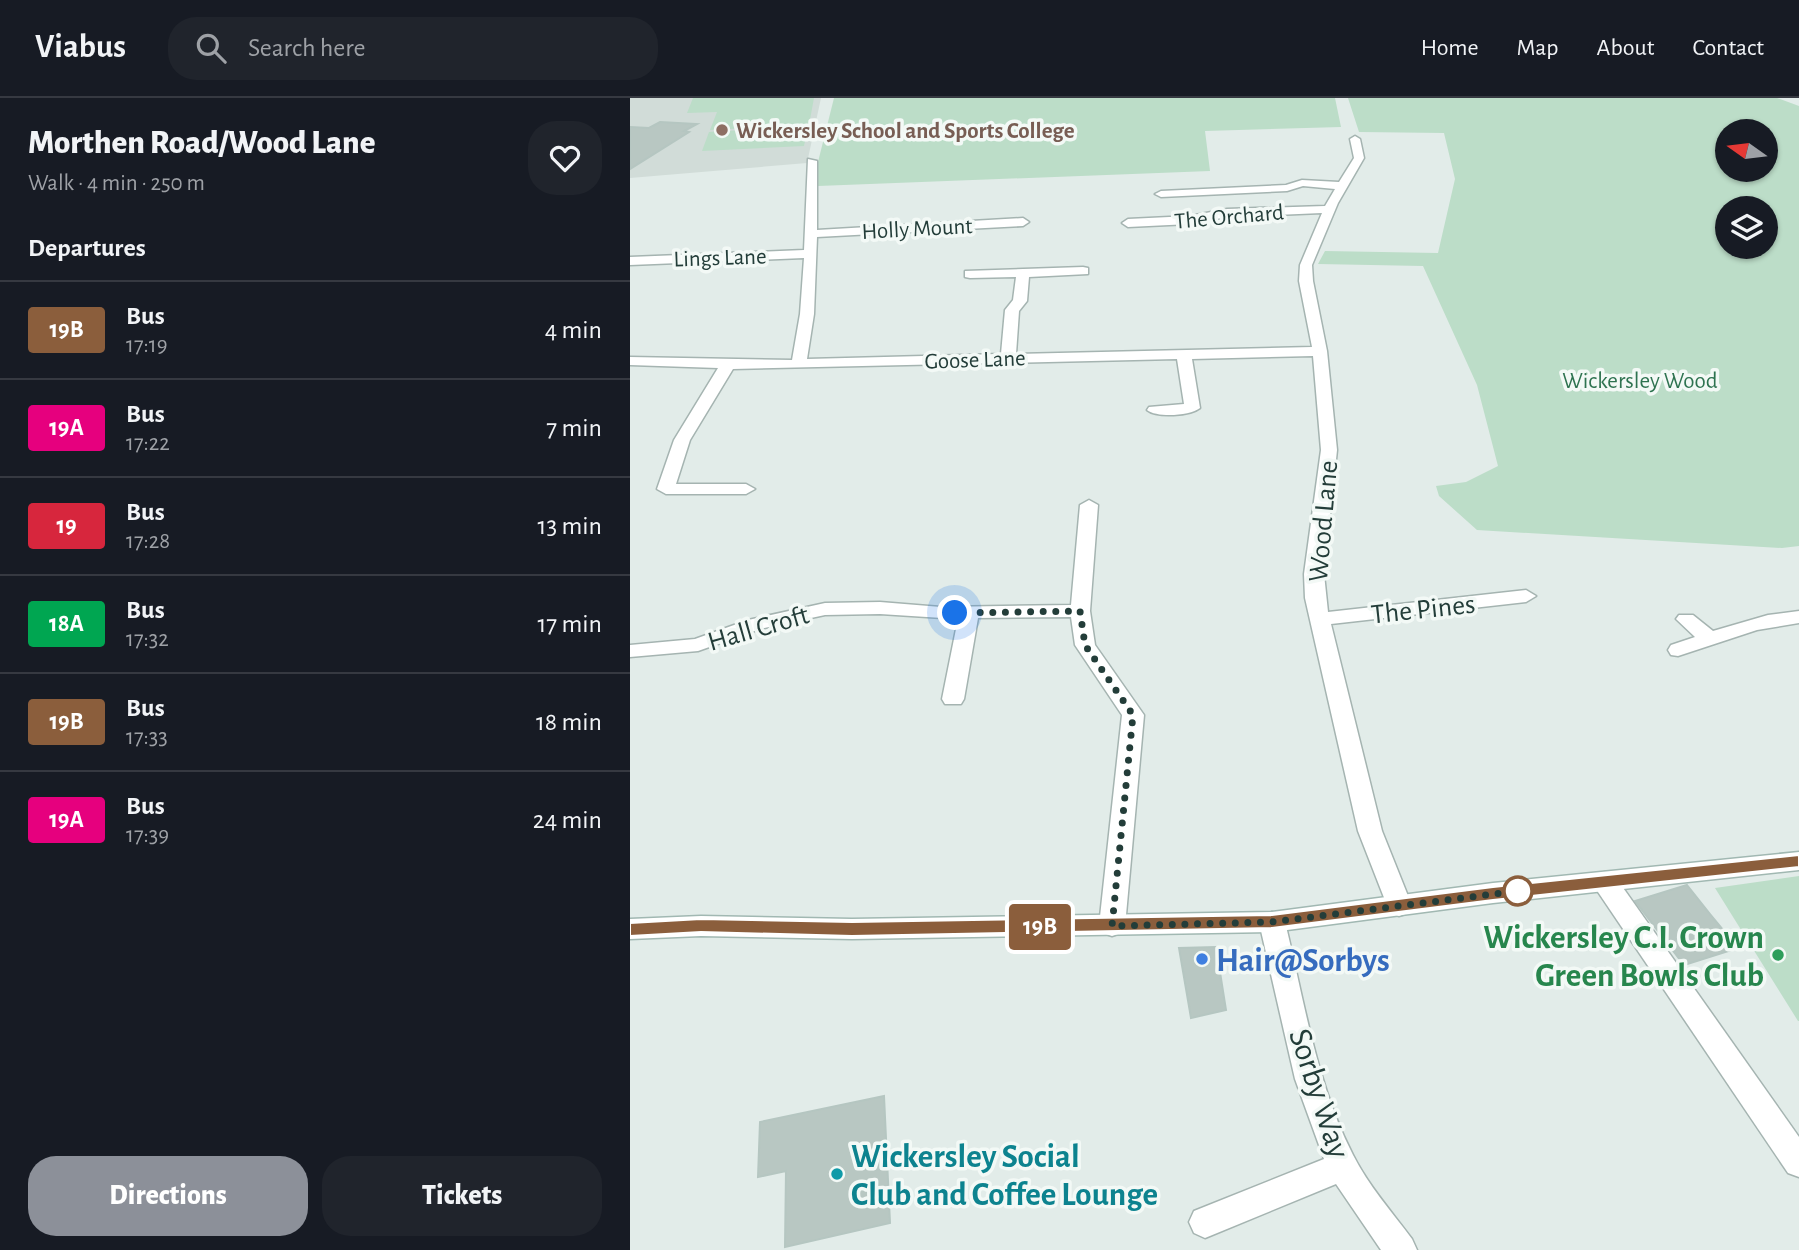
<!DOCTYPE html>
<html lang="en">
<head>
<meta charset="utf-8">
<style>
	:root { --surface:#171b24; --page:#20242c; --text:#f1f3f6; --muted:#9ea1a6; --line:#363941; --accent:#8c9099 }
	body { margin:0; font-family:"Alegreya Sans",sans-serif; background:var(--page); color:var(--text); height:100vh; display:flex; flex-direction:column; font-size:26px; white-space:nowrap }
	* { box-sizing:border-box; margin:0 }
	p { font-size:23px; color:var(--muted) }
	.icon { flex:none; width:38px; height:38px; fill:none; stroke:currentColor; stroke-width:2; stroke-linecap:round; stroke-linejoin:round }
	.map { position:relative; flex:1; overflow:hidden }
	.drawer { display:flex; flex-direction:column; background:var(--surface); width:630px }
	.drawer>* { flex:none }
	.badge { padding:0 14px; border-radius:5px; font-size:24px; line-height:46px }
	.needle { width:46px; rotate:284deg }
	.buttons { position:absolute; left:1085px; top:21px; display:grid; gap:14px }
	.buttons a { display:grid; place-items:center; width:63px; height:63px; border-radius:50%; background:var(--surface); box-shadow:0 2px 5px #0004; font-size:35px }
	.you { position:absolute; width:35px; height:35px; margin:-18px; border:5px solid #fff; border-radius:50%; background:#1a73e8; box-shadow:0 0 0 10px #1a73e833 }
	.map>.badge { position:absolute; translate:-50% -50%; box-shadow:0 0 0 4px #fff }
	h2 { padding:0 28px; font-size:26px; line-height:63px }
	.round { display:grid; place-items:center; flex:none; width:74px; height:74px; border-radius:28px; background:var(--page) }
	.headline { display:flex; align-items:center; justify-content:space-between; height:119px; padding:0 28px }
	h1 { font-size:33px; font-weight:800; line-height:52px }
	.action { display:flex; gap:14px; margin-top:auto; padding:14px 28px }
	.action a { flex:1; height:80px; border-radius:28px; background:var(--accent); color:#fff; font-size:28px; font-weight:800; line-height:80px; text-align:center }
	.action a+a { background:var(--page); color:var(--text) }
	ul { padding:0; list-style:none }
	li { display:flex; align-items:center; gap:21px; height:98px; padding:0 28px; border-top:2px solid var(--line) }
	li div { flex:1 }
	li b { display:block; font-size:26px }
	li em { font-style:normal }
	li .badge { min-width:77px; font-weight:700; text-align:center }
	header { display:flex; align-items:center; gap:42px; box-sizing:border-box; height:98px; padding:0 35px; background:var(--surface); border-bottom:2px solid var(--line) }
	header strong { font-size:33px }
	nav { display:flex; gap:38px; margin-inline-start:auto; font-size:24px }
	.search { width:490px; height:63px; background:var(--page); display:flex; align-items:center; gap:18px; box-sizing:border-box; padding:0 24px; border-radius:28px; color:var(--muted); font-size:26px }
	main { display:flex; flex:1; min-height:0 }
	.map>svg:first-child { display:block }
	.built { fill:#d1dcd8 }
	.green { fill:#bcddc8; fill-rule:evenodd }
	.building { fill:#b8c7c2; stroke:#b5c6c1; stroke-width:2 }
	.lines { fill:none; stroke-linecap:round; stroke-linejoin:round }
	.minor-casing { stroke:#a5b4b1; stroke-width:3 }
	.secondary-casing { stroke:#a1b8b2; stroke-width:3 }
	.minor { fill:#fff; fill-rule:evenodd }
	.secondary { fill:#fff; fill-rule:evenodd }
	.line { fill:#8b5e3c; stroke:#fff; stroke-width:2 }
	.walk { stroke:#233d39; stroke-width:7; stroke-dasharray:0 12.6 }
	.education-dot { fill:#8d6e63; stroke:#f3f9f6; stroke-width:2.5 }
	.stop-dot { fill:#fff; stroke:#8b5e3c; stroke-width:3.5 }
	.leisure-dot { fill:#2e9e5b; stroke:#f3f9f6; stroke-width:2.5 }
	.shop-dot { fill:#3f7fe0; stroke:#f3f9f6; stroke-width:2.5 }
	.culture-dot { fill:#0f9aa8; stroke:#f3f9f6; stroke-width:2.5 }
	.labels { text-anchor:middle; stroke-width:7; stroke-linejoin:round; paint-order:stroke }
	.far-education-label { font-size:23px; font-weight:bold; fill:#785e54; stroke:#f3f9f6; text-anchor:start }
	.far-street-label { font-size:23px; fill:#233d39; stroke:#f3f9f6 }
	.far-park-label { font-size:23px; fill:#2e7350; stroke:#f3f9f6 }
	.street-label { font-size:28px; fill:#233d39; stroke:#f3f9f6 }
	.near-leisure-label { font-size:33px; font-weight:bold; fill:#27864d; stroke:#f3f9f6; text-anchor:end }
	.near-shop-label { font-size:33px; font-weight:bold; fill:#366cbe; stroke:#f3f9f6; text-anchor:start }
	.near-street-label { font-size:33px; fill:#233d39; stroke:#f3f9f6 }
	.near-culture-label { font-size:33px; font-weight:bold; fill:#0d838f; stroke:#f3f9f6; text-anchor:start }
</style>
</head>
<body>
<header>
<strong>Viabus</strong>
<div class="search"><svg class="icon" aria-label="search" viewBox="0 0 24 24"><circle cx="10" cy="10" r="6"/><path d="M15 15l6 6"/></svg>Search here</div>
<nav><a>Home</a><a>Map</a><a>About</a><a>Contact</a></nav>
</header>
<main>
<section class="drawer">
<div class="headline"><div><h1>Morthen Road/Wood Lane</h1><p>Walk · 4 min · 250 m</p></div><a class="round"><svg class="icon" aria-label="heart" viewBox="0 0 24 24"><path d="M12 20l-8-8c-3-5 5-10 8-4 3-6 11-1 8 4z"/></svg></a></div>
<h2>Departures</h2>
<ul>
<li><span class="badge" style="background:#8b5e3c;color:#fff">19B</span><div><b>Bus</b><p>17:19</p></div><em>4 min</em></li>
<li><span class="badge" style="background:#e6007e;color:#fff">19A</span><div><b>Bus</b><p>17:22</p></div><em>7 min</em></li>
<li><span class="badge" style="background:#d7263d;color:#fff">19</span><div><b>Bus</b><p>17:28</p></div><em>13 min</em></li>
<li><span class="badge" style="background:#00a651;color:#fff">18A</span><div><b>Bus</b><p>17:32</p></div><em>17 min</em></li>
<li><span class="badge" style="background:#8b5e3c;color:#fff">19B</span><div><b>Bus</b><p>17:33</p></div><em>18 min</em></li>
<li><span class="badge" style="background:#e6007e;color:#fff">19A</span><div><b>Bus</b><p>17:39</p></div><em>24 min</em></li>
</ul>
<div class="action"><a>Directions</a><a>Tickets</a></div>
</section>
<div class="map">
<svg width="1169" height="1152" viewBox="0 0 1169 1152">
	<rect width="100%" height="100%" fill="#e2ece9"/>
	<path class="built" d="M0 0H191L177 65 0 80Z"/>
	<g class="green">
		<path d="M63 0H184L179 27 80 32 87 14 57 15Z"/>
		<path d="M204 0H705L711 29 575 33 580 73 188 88V64Z"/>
		<path d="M718 0H1147L1169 8V448L1152 450 847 432 809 398 806 388 836 384 868 368 847 287 793 168 688 166 695 153 808 155 825 81 814 35 729 34ZM1097 33H1136V72H1097ZM1097 110H1136V149H1097Z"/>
		<path d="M178 28 174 48 72 53 79 34Z"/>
		<path d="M1169 778V923H1168L1085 790Z"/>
	</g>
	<g class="building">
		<path d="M30 24 67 26 54 33 59 34 0 71V29L19 30Z"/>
		<path d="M1057 787 1080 816 1108 850 1054 867 1005 803Z"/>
		<path d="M586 849 596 912 561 920 549 850Z"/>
		<path d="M254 998 260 1125 155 1149 156 1073 128 1079 130 1024Z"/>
	</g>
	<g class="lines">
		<g class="minor-casing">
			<g id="minor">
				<path d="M725 38 730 41 734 60 708 105 682 167 683 183 697 253 707 352 694 476 698 514 896 492 906 498 896 504 701 526 752 733 782 808 778 815 769 818 760 815 728 733 675 500 674 476 691 352 683 258 562 261 570 310C560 318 527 320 517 312L519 309 554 306 547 261 103 271 60 342 46 386H116L125 391 116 396H36L27 391 44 342 88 270 0 267V259L162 262 170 216 174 160 0 167V159L174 152 178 61 187 63V132L393 120 399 124 393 128 187 139 184 216 177 261 371 256 375 212 383 202 386 179 340 180 335 179V173L453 169 458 170V176L399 179 397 203 389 213 386 256 682 249 669 183 670 167 692 115 597 119 560 126 498 129 492 125 498 121 560 118 597 111 695 108 705 91 673 88 657 93 531 99 525 96 531 93 656 87 672 82 709 84 724 60 720 41Z"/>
				<path d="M459 402 468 407 460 513 465 547 514 617 495 828 491 835 482 838 473 835 469 828 492 617 445 547 441 519 348 520 334 601 331 606H315L312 601 328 521 250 516 195 517 130 531 68 553 0 559V547L65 541 118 522 195 505 250 504 311 509 441 507 450 407Z"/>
				<path d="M1169 513V525L1127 532 1048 558 1041 557 1038 552 1041 547 1065 539 1046 521 1049 517H1063L1083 533 1138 517Z"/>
				<path d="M975 774 984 777 1169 1039V1079L1158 1075 966 791 962 784 966 777Z"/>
				<path d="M642 814 651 817 655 824C674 902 686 985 723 1057 738 1087 762 1114 782 1141L787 1152H751L706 1086 575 1140 564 1135 559 1124 564 1113 694 1061 665 981 629 824 633 817Z"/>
			</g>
		</g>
		<g class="secondary-casing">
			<path id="secondary" d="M1169 754V772L863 805 642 834 222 841 71 838 0 841V821L71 818 222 821 642 814 863 785Z"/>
		</g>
		<use href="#minor" class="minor"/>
		<use href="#secondary" class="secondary"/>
	</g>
	<path class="line" d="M1169 757V769L863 802 642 830 222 838 71 834 0 838V825L71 821 222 824 642 817 863 789Z"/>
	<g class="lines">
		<path class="walk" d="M325 515 450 513 455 547 503 617 482 828 642 824 888 793"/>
	</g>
	<circle class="education-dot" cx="92" cy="32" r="7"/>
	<circle class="stop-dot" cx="888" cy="793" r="14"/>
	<circle class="leisure-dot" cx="1148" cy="857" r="7"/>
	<circle class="shop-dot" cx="572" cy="861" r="7"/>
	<circle class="culture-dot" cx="207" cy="1076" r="7"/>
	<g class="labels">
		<g class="far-education-label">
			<text x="106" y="40">Wickersley School and Sports College</text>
		</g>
		<g class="far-street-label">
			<text transform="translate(599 118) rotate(-5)" y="8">The Orchard</text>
			<text transform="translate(287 130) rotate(-3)" y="8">Holly Mount</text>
			<text transform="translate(90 159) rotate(-2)" y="8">Lings Lane</text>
			<text transform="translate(345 261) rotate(-2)" y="8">Goose Lane</text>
		</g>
		<g class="far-park-label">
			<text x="1010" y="290">Wickersley Wood</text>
		</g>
		<g class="street-label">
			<text transform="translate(692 423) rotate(-85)" y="10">Wood Lane</text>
			<text transform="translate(793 510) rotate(-6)" y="10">The Pines</text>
			<text transform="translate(128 529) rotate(-16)" y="10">Hall Croft</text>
		</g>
		<g class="near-leisure-label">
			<text x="1134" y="850">Wickersley C.I. Crown<tspan x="1134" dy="38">Green Bowls Club</tspan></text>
		</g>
		<g class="near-shop-label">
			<text x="586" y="873">Hair@Sorbys</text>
		</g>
		<g class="near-street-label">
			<text transform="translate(691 995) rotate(72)" y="12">Sorby Way</text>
		</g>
		<g class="near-culture-label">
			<text x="221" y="1069">Wickersley Social<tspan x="221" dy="38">Club and Coffee Lounge</tspan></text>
		</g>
	</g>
</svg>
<div class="buttons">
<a><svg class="needle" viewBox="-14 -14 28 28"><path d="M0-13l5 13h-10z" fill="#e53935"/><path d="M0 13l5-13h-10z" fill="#9ea1a6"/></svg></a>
<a><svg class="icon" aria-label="layers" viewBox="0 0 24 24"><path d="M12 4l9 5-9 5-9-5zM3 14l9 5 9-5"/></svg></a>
</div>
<div class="you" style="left:325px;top:515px"></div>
<b class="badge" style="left:410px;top:829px;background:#8b5e3c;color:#fff">19B</b>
</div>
</main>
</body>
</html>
